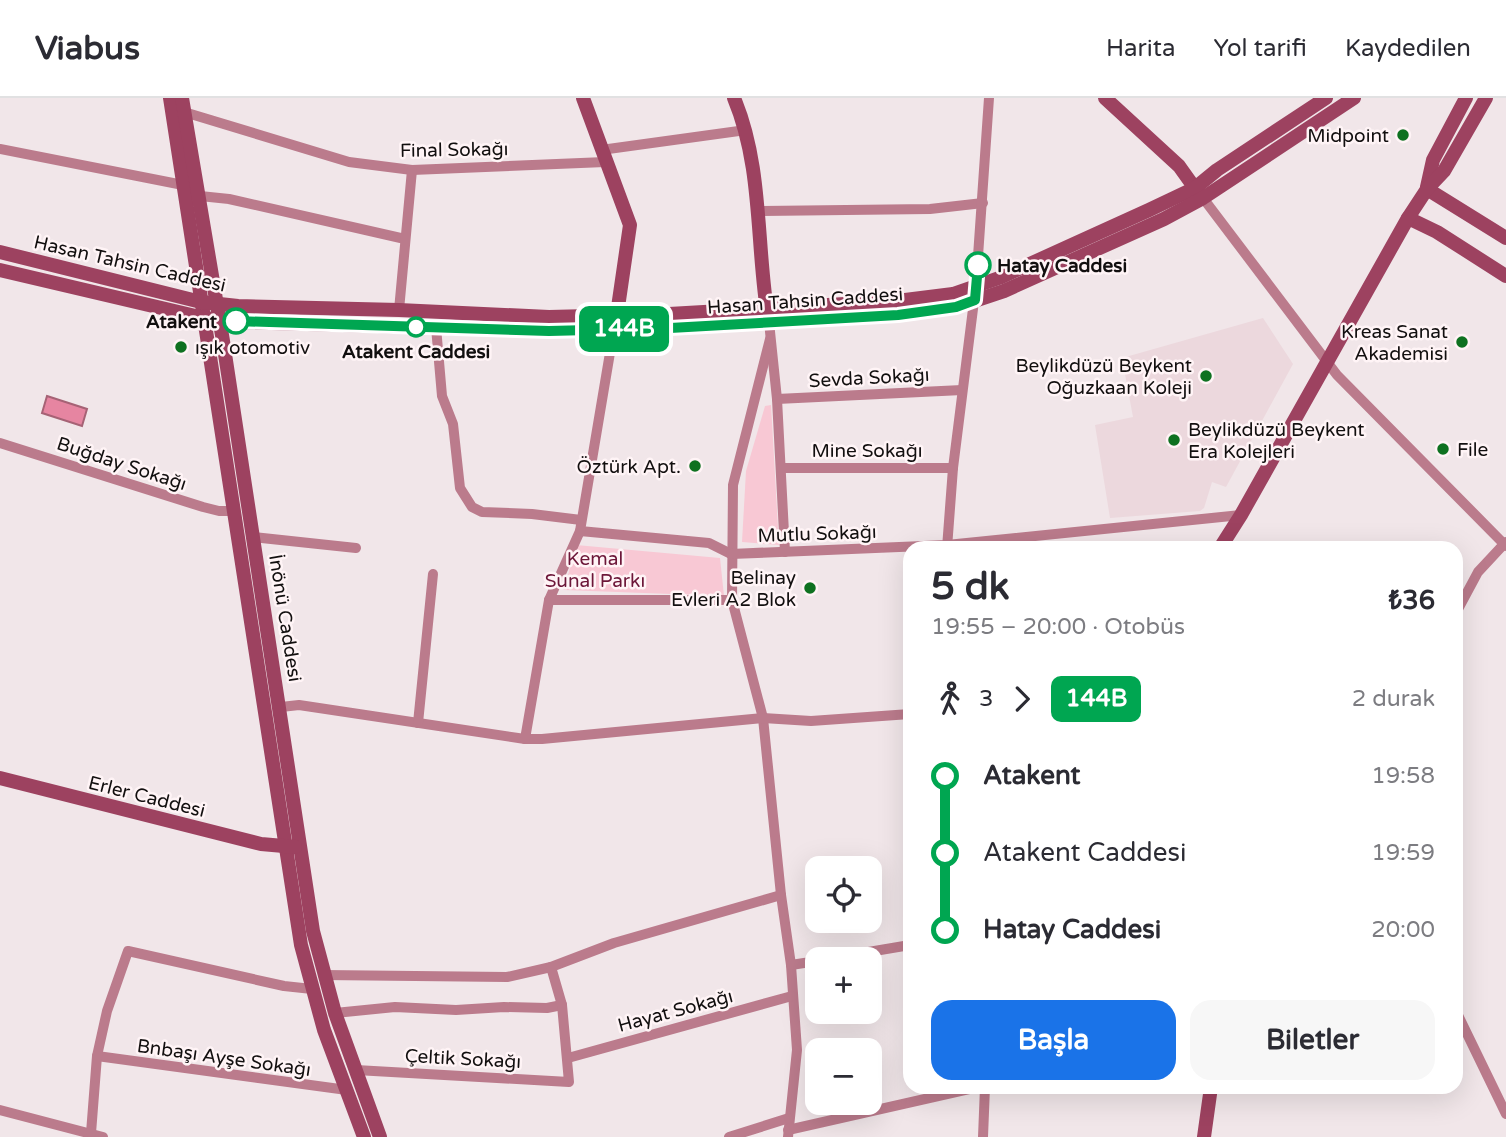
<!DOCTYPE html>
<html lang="tr">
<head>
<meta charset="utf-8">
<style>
	:root { --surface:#fff; --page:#f7f7f7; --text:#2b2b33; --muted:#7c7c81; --line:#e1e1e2; --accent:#1a73e8 }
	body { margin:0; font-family:"Varela Round",sans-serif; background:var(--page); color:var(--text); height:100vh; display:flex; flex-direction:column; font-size:26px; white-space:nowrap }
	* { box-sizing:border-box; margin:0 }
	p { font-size:23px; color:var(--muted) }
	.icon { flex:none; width:38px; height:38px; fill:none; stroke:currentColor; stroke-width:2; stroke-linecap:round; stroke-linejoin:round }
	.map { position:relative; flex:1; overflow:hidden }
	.sheet { position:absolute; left:903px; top:443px; width:560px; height:553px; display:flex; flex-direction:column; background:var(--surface); border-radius:21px; box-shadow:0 7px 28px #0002 }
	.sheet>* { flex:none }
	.badge { padding:0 14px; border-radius:10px; font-size:24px; line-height:46px }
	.tools { position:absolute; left:805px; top:758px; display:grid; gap:14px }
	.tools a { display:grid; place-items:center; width:77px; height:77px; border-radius:14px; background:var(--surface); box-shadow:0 7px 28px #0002; font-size:35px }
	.map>.badge { position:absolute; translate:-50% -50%; box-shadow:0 0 0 4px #fff }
	.legs { display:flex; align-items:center; gap:10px; height:77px; padding:0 28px; font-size:23px }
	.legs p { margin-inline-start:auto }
	.overview { display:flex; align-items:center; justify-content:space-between; height:119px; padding:0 28px }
	h1 { font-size:38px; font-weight:800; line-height:52px }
	.action { display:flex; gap:14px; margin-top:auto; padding:14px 28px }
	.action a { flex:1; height:80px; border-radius:21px; background:var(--accent); color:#fff; font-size:28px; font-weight:800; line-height:80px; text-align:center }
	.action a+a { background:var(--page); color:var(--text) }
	ul { padding:0 28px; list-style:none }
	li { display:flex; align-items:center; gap:24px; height:77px; font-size:26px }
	li i { display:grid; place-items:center; width:10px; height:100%; margin:0 9px; background:currentColor }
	li i::after { content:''; width:18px; height:18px; margin:-9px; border:5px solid; border-radius:50%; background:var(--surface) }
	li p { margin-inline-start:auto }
	li:first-child i { background:linear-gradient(#0000 50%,currentColor 0) }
	li:last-child i { background:linear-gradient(currentColor 50%,#0000 0) }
	header { display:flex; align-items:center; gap:42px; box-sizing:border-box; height:98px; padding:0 35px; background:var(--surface); border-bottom:2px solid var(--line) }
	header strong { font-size:33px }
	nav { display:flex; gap:38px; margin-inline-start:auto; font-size:24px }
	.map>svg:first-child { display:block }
	.built { fill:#ecd8dd }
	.green { fill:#f8c8d4 }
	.water { fill:#e685a1; stroke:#a66275; stroke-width:2 }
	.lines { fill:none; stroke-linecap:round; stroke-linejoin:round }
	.street { stroke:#bb7b8c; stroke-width:10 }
	.secondary { stroke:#9d4260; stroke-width:14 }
	.line-1-casing { stroke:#fff; stroke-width:16 }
	.line-1 { stroke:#00a651; stroke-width:10 }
	.poi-dot { fill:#0e7120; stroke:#fff4f6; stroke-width:2.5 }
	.stop-1-dot { fill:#fff; stroke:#00a651; stroke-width:3.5 }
	.labels { text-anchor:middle; stroke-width:5; stroke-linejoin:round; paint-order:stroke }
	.poi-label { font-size:19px; fill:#120f0f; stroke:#fff4f6; text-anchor:end }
	.street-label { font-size:19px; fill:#120f0f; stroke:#fff4f6 }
	.stop-label { font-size:19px; font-weight:bold; fill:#120f0f; stroke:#fff4f6; text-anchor:start }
	.park-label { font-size:19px; fill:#6c1638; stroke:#fff4f6 }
</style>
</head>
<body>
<header>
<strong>Viabus</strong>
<nav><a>Harita</a><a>Yol tarifi</a><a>Kaydedilen</a></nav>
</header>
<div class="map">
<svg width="1506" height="1039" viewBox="0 0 1506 1039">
	<rect width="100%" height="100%" fill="#f1e6e9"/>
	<path class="built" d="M1263 220 1293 266 1226 389 1212 384 1204 410 1200 413 1110 420 1095 327 1133 319 1122 260Z"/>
	<g class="green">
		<path d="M771 307 779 447 742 444 746 373 765 308Z"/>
		<path d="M576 447 720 460 724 498 564 492Z"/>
	</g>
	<path class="water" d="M47 298 87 311 82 328 42 315Z"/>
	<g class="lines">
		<g class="street">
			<path d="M184 14 349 64 412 72 605 64"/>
			<path d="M0 51 183 87"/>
			<path d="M601 52 746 32"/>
			<path d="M200 98 229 101 405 141"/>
			<path d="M1203 100 1337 277 1506 448"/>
			<path d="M757 113 930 111 983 105"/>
			<path d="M399 212 412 72"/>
			<path d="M769 224 777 301 785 454"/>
			<path d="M436 229 442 298 453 326 460 390 472 409 482 414 532 416 581 422"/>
			<path d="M770 241 733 387 732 502 763 620 781 797 791 867 797 952 788 1039"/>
			<path d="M777 301 962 292"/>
			<path d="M0 345 203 409 219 413H234"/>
			<path d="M781 370H953"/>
			<path d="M580 433 709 445 731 456"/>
			<path d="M253 439 356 450"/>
			<path d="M947 450 953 370 976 187 989 0"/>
			<path d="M731 456 947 447 1241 417"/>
			<path d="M549 502H732"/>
			<path d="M1456 515 1478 474 1506 444"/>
			<path d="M281 609 299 607 525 641H542L763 620 811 623 910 616"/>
			<path d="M418 625 433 476"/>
			<path d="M525 641 549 502 580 433 614 231"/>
			<path d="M827 861 910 847"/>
			<path d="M791 867 817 863"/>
			<path d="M323 877 507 879 551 869"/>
			<path d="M1456 913 1506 1016"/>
			<path d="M335 915 395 909 456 912 504 909 547 910 562 907"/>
			<path d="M97 958 347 992"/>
			<path d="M568 960 792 898"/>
			<path d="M356 972 569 984 562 907 551 869 614 845 781 797"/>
			<path d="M0 1012 103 1039"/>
			<path d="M788 1032 978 989"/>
			<path d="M91 1035 97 958 107 913 128 853 284 888 312 891"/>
			<path d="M729 1039 789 1020"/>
			<path d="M983 1039 985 989"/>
		</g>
		<g class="secondary">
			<path d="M170 0 301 847 324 932 364 1039"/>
			<path d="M182 0 223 243 313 833 335 915 380 1039"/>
			<path d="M583 0 630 127 616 223"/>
			<path d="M734 0C763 69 756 147 768 219"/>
			<path d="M1105 0 1179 68 1199 96"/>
			<path d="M1427 89 1433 62 1466 0"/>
			<path d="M1427 91 1506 140"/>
			<path d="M1408 120 1437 134 1506 178"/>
			<path d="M0 154 201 204 238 208 399 212 549 219 669 216 897 203 953 196 999 180 1149 112 1195 90 1217 72 1326 0"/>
			<path d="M0 172 204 220 241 224 549 233 769 224 898 217 956 209 1004 193 1164 121 1203 100 1354 0"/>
			<path d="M1220 450 1241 417 1408 120 1427 91 1444 73 1486 0"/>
			<path d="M0 680 261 746 295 749"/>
			<path d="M1204 1039 1211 989"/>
		</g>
	</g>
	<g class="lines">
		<g class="line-1-casing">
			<path id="line-1" d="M236 223 549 233 670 230 898 217 956 209 975 202 978 167"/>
		</g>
		<use href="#line-1" class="line-1"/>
	</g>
	<g class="poi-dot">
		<circle cx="1403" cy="37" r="7"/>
		<circle cx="1462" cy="244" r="7"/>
		<circle cx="181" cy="249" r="7"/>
		<circle cx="1206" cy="278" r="7"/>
		<circle cx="1174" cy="342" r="7"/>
		<circle cx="1443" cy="351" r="7"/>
		<circle cx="695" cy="368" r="7"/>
		<circle cx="810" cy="490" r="7"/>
	</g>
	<g class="stop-1-dot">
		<circle cx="978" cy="167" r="12"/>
		<circle cx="236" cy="223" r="12"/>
		<circle cx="416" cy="229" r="9"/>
	</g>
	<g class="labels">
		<g class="poi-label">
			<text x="1389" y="44">Midpoint</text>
			<text x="1448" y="240">Kreas Sanat<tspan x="1448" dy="22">Akademisi</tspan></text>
			<text x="195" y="256" text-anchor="start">ışık otomotiv</text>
			<text x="1192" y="274">Beylikdüzü Beykent<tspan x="1192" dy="22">Oğuzkaan Koleji</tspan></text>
			<text x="1188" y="338" text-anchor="start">Beylikdüzü Beykent<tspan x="1188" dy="22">Era Kolejleri</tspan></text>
			<text x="1457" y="358" text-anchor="start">File</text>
			<text x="681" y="375">Öztürk Apt.</text>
			<text x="796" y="486">Belinay<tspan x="796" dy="22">Evleri A2 Blok</tspan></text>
		</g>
		<g class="street-label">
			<text transform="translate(454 51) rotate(-1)" y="7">Final Sokağı</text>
			<text transform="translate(130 165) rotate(13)" y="7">Hasan Tahsin Caddesi</text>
			<text transform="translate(805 202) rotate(-4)" y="7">Hasan Tahsin Caddesi</text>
			<text transform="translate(869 279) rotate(-3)" y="7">Sevda Sokağı</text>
			<text x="867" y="359">Mine Sokağı</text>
			<text transform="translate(122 365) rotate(18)" y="7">Buğday Sokağı</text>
			<text transform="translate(817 435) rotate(-2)" y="7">Mutlu Sokağı</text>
			<text transform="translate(286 520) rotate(81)" y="7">İnönü Caddesi</text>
			<text transform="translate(147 698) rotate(14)" y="7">Erler Caddesi</text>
			<text transform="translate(675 912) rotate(-15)" y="7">Hayat Sokağı</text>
			<text transform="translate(224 959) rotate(8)" y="7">Bnbaşı Ayşe Sokağı</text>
			<text transform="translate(463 960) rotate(3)" y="7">Çeltik Sokağı</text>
		</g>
		<g class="stop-label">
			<text x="997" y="174">Hatay Caddesi</text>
			<text x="217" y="230" text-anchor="end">Atakent</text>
			<text x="416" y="260" text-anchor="middle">Atakent Caddesi</text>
		</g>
		<g class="park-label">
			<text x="595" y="467">Kemal<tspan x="595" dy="22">Sunal Parkı</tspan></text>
		</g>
	</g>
</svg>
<div class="tools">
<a><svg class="icon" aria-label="locate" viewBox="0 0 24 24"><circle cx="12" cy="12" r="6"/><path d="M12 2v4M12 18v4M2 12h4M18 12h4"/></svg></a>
<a>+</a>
<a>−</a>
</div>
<b class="badge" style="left:624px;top:231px;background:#00a651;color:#fff">144B</b>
<section class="sheet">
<div class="overview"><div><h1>5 dk</h1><p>19:55 – 20:00 · Otobüs</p></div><b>₺36</b></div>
<div class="legs"><svg class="icon" aria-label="walk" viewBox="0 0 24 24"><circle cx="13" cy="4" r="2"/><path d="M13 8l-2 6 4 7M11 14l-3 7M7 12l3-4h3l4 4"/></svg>3<svg class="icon" aria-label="forward" viewBox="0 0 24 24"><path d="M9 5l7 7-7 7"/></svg><b class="badge" style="background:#00a651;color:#fff">144B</b><p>2 durak</p></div>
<ul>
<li><i style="color:#00a651"></i><b>Atakent</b><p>19:58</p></li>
<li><i style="color:#00a651"></i><span>Atakent Caddesi</span><p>19:59</p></li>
<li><i style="color:#00a651"></i><b>Hatay Caddesi</b><p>20:00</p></li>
</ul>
<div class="action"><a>Başla</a><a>Biletler</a></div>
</section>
</div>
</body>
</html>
